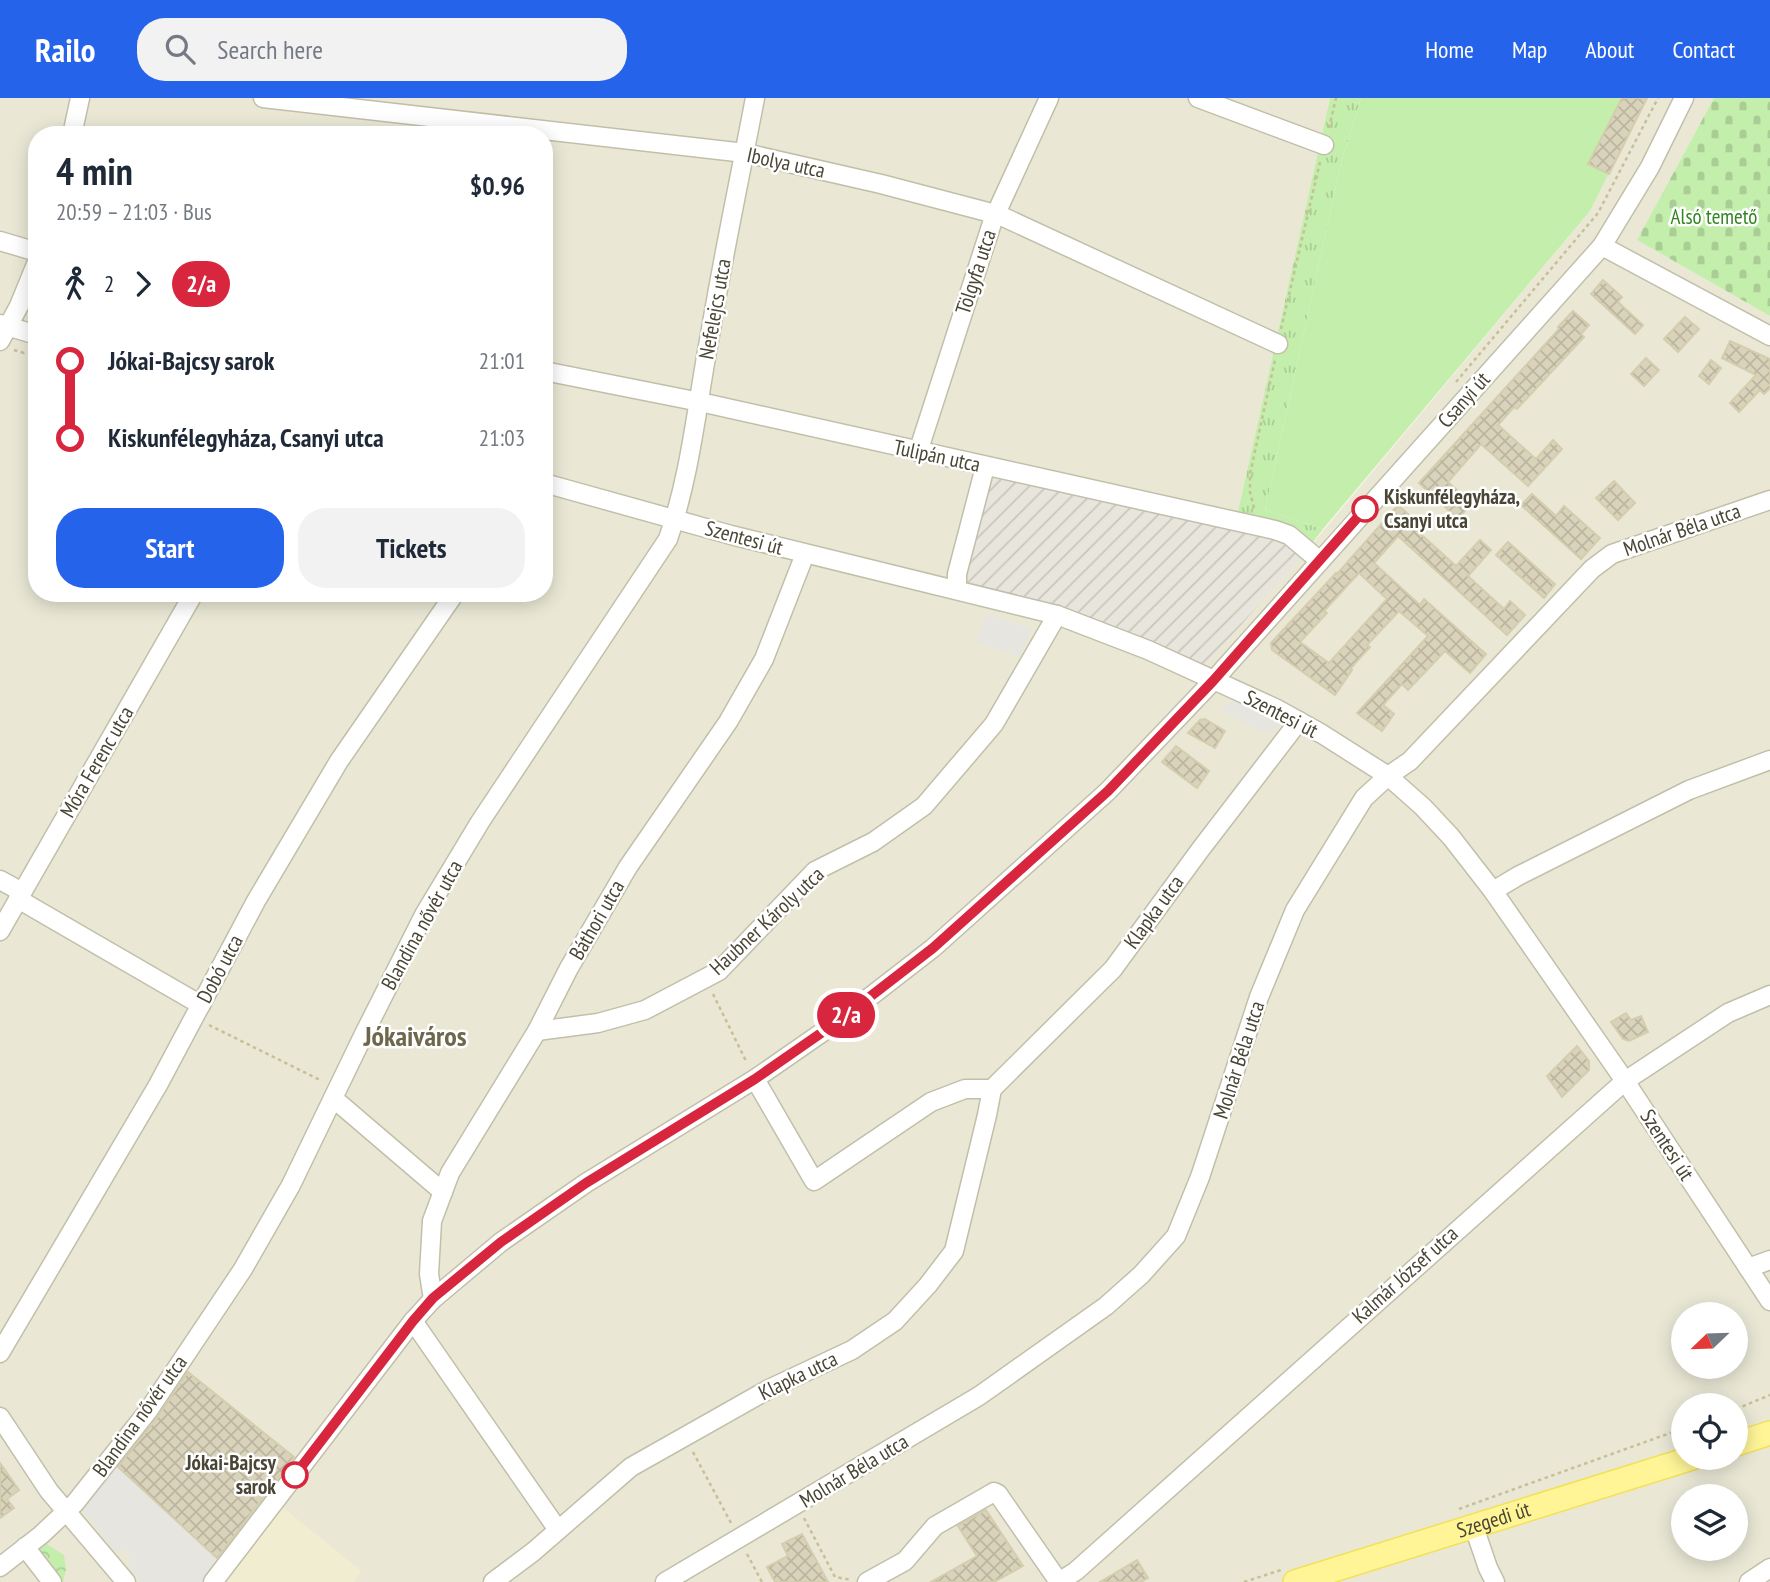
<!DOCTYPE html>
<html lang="en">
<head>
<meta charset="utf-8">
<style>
	:root { --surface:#fff; --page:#f2f2f3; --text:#1f2937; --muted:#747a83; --accent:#2563eb }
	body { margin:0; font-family:"PT Sans Narrow",sans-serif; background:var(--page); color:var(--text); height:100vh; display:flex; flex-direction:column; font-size:26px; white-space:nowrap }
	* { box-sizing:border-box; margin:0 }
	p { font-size:23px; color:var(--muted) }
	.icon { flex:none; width:38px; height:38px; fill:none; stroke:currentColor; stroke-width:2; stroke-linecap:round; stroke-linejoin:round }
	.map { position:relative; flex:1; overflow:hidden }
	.side { position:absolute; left:28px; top:28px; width:525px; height:476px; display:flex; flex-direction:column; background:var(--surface); border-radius:28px; box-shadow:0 4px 18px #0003 }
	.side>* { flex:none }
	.badge { padding:0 14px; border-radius:23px; font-size:24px; line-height:46px }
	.needle { width:46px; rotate:247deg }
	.controls { position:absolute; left:1671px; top:1204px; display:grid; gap:14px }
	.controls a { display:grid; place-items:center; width:77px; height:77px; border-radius:50%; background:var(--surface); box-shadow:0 4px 18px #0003; font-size:35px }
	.map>.badge { position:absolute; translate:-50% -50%; box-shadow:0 0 0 4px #fff }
	.legs { display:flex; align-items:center; gap:10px; height:77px; padding:0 28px; font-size:23px }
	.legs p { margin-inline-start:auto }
	.summary { display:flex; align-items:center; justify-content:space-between; height:119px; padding:0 28px }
	h1 { font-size:38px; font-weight:700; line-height:52px }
	.action { display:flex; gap:14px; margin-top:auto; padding:14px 28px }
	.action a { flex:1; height:80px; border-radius:28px; background:var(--accent); color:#fff; font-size:28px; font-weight:700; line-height:80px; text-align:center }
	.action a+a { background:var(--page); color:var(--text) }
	ul { padding:0 28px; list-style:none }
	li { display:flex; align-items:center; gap:24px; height:77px; font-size:26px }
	li i { display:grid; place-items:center; width:10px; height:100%; margin:0 9px; background:currentColor }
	li i::after { content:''; width:18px; height:18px; margin:-9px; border:5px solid; border-radius:50%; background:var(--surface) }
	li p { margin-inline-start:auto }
	li:first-child i { background:linear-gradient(#0000 50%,currentColor 0) }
	li:last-child i { background:linear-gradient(currentColor 50%,#0000 0) }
	header { display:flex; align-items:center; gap:42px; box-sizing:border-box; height:98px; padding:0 35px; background:var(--accent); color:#fff }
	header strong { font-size:33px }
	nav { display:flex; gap:38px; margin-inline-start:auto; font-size:24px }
	.search { width:490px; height:63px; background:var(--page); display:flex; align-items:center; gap:18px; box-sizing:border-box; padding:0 24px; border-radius:28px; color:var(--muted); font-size:26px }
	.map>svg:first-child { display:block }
	.residential { fill:#eae8d5; fill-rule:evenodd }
	.industrial { fill:url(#industrial-furrows) }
	.education { fill:#f0edd0 }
	.grass { fill:url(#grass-tufts) }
	.forest { fill:url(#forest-crowns) }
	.cemetery { fill:url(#cemetery-stones) }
	.pitch { fill:#c4eeac }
	.parking { fill:#e6e5e0 }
	.building { fill:url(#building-cross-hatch); stroke:#d4cdae; stroke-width:2; fill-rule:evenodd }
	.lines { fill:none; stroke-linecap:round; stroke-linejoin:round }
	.minor-casing { stroke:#c2bfa9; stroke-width:21 }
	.major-casing { stroke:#f2e159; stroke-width:26 }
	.path { stroke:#c6bf98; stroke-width:2.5; stroke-dasharray:3.5 3.5; stroke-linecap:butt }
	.minor { stroke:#fff; stroke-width:18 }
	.major { stroke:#fff597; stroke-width:23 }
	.line-1-casing { stroke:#fff; stroke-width:16 }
	.line-1 { stroke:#d7263d; stroke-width:10 }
	.stop-1-dot { fill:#fff; stroke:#d7263d; stroke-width:3.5 }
	.labels { text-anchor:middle; stroke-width:5; stroke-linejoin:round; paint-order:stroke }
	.street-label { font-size:21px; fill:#4a4635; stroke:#fff }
	.park-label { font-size:21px; fill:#338421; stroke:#fff }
	.stop-label { font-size:21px; font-weight:bold; fill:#4a4635; stroke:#fff; text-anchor:start }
	.district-label { font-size:28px; font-weight:bold; fill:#6e674b; stroke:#fff }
</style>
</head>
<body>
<header>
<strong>Railo</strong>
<div class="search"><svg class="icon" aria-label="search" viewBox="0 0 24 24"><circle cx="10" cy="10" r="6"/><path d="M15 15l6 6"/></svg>Search here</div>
<nav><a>Home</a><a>Map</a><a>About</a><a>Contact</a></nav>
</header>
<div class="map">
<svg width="1770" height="1484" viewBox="0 0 1770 1484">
	<defs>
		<pattern id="industrial-furrows" width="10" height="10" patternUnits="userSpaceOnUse" patternTransform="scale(1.75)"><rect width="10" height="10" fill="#e8e5dc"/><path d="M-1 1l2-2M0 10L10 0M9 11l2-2" fill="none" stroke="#c8c6bd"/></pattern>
		<pattern id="grass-tufts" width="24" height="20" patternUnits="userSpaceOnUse" patternTransform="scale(1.75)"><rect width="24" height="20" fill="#c4eeac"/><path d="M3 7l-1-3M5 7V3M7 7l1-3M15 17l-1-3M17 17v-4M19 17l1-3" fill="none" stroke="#aacd95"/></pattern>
		<pattern id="forest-crowns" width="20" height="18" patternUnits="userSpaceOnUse" patternTransform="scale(1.75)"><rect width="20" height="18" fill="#c4eeac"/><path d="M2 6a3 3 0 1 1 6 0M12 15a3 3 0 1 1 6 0" fill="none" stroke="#aacd95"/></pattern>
		<pattern id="cemetery-stones" width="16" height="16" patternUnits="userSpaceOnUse" patternTransform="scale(1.75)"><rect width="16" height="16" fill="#c4eeac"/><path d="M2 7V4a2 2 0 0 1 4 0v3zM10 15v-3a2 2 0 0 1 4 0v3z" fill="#aacd95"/></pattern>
		<pattern id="building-cross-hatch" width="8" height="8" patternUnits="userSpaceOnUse" patternTransform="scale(1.75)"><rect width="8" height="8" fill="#d9d3bb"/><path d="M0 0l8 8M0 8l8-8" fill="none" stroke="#bcb6a1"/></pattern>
	</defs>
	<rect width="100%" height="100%" fill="#f6f4e8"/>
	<path class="residential" d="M0 0H1330L1235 427 1304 456 1590 113 1647 0H1714L1637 142 1770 218V1484H0ZM37 37H544V495H37ZM1684 1216H1736V1269H1684ZM1684 1307H1736V1360H1684ZM1684 1398H1736V1451H1684Z"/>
	<path class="industrial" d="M989 373 1270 434 1304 456 1203 570 962 490Z"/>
	<path class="education" d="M280 1407 361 1473 354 1484H229L224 1480Z"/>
	<path class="grass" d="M1330 0H1361L1341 65 1265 412 1323 431 1304 456 1286 440 1235 427Z"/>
	<path class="forest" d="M42 1438 48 1447 64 1457 66 1471 63 1484H52L26 1449Z"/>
	<path class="cemetery" d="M1714 0H1770V218L1637 142Z"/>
	<path class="pitch" d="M1361 0H1647L1590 113 1323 431 1265 412 1341 65Z"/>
	<g class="parking">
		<path d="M986 517 1032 530 1019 559 976 544Z"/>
		<path d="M1235 602 1282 627 1265 636 1219 611Z"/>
		<path d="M116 1367 220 1463 203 1484H141L127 1467 130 1463 129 1455 122 1452 115 1453 80 1409Z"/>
	</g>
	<g class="building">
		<path d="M1622 0H1647L1609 76 1588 66Z"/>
		<path d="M1603 182 1622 199 1618 204 1643 227 1635 236 1591 196Z"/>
		<path d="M1573 213 1589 227 1581 236 1584 239 1517 311 1514 309 1498 327 1536 361 1553 342 1562 351 1528 388 1481 346 1448 384 1472 405 1458 421 1419 385 1559 231 1558 229Z"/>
		<path d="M1685 219 1699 231 1678 254 1664 241Z"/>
		<path d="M1730 243 1770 261V290L1764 296 1760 292 1739 314 1730 305 1756 277 1722 260Z"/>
		<path d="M1646 260 1659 272 1644 288 1631 276Z"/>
		<path d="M1711 262 1721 270 1709 286 1699 278Z"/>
		<path d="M1614 383 1635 405 1618 422 1596 400Z"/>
		<path d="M1532 396 1556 418 1564 408 1600 440 1581 461 1521 407Z"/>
		<path d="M1398 407 1417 424 1413 429 1456 468 1480 442 1491 452 1468 478 1504 511 1510 503 1525 517 1507 537 1398 438 1374 465 1420 507 1424 501 1486 556 1470 575 1445 553 1408 592 1402 586 1383 607 1394 616 1382 633 1357 615 1428 538 1399 513 1367 547 1370 549 1350 571 1352 572 1335 597 1272 552 1271 545 1336 475 1337 476ZM1359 475 1387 501 1329 565 1300 544 1327 515 1324 513Z"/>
		<path d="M1508 444 1555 486 1544 500 1496 457Z"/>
		<path d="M1205 621 1225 633 1215 650 1188 635 1200 622Z"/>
		<path d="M1176 648 1209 673 1197 690 1162 664Z"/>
		<path d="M1626 915 1631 922 1641 918 1648 934 1629 943 1623 941 1611 924Z"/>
		<path d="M1577 948 1589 963V972L1562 999 1547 978Z"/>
		<path d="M188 1274 294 1359 217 1460 118 1369 157 1320Z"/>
		<path d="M0 1365 19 1392 7 1401 14 1410 0 1420Z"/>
		<path d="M986 1412 1023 1468 994 1484H931L977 1458 958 1428Z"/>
		<path d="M802 1436 828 1484H775L767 1469 788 1458 782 1446Z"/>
		<path d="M1137 1462 1148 1480 1141 1484H1100Z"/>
	</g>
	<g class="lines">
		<g class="minor-casing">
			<g id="minor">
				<path d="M263 0 745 55 881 86 999 117 1278 246"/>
				<path d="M1198 0 1324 47"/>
				<path d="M72 37 80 0"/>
				<path d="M0 143 37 154"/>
				<path d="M1602 148 1770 238"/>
				<path d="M0 226 37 237"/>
				<path d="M0 243 19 208 37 164"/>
				<path d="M544 273 700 304 1275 432 1289 437 1320 463"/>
				<path d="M918 354 993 122 1049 0"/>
				<path d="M544 385 731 437 1057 517 1148 552 1275 610 1322 636 1388 678 1423 709 1451 739 1493 793 1625 983 1770 1203"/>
				<path d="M957 491V476L985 369"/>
				<path d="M0 782 22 794"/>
				<path d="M1493 793 1518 778 1689 692 1770 662"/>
				<path d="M18 801 201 907"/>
				<path d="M0 833 194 495"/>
				<path d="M537 933 598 925 645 912 719 873 815 773 873 744 924 708 994 626 1057 517"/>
				<path d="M755 981 814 1083 931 1004 965 991H992"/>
				<path d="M333 1000 443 1094"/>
				<path d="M1748 1170 1770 1162"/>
				<path d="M433 1201 429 1176 432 1123 450 1075 537 933 569 870 628 769 728 624 764 561 805 456"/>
				<path d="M413 1223 558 1432"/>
				<path d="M0 1255 158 987 256 803 339 663 455 495"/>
				<path d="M0 1319 49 1393 126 1484"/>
				<path d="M1474 1429 1488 1470 1495 1484"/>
				<path d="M25 1449 52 1484"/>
				<path d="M0 1469 41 1437 75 1405 148 1313 243 1171 291 1087 364 936 424 817 480 724 668 441C691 375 697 305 710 237 723 158 740 79 755 0"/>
				<path d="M213 1484 413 1223 433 1201 501 1144 586 1085 755 981 840 922 933 850 1108 693 1213 583 1602 148 1650 69 1684 0"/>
				<path d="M493 1484 533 1454 631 1369 769 1291 852 1252 895 1223 928 1187 954 1153 987 1017 992 991 1113 871 1200 752 1299 623"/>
				<path d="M665 1484 979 1298 1106 1208 1141 1177 1176 1138 1200 1079 1259 899 1295 812 1364 700 1388 678 1410 663 1592 471 1612 456 1770 402"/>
				<path d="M867 1484 905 1463 935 1428 994 1394 998 1396 1059 1484"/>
				<path d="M1059 1484 1076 1473 1625 983 1728 915 1770 897"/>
				<path d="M1749 1484 1770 1470"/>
			</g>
		</g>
		<g class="major-casing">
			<g id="major">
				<path d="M1736 1346 1770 1335"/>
				<path id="s1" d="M1295 1484 1692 1360"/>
			</g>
		</g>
		<g class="path">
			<path d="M1329 30 1336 0"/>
			<path d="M1281 231 1320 64"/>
			<path d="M14 252 24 255 26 252"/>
			<path d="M1456 284 1598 115 1658 0"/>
			<path d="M1254 410 1250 394V376L1275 262"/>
			<path d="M713 896 747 965"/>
			<path d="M209 927 322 983"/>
			<path d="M1736 1311 1770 1297"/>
			<path d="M693 1354 731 1425"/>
			<path d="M1459 1411 1684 1330"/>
			<path d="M804 1420 835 1479 852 1482"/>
			<path d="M747 1456 762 1484"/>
			<path d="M1244 1484 1281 1472"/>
		</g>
		<use href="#minor" class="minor"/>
		<use href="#major" class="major"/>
	</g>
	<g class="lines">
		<g class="line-1-casing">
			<path id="line-1" d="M295 1377 413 1223 433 1200 501 1144 586 1085 755 981 840 922 933 850 1108 693 1213 583 1365 411"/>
		</g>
		<use href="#line-1" class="line-1"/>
	</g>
	<g class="stop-1-dot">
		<circle cx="1365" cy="411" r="12"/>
		<circle cx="295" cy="1377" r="12"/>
	</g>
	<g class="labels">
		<g class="street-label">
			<text transform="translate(786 65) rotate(12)" y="7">Ibolya utca</text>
			<text transform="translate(976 174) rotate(-72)" y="7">Tölgyfa utca</text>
			<text transform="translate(715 211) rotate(-80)" y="7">Nefelejcs utca</text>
			<text transform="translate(1464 302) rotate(-48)" y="7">Csanyi út</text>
			<text transform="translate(937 358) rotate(12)" y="7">Tulipán utca</text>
			<text transform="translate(1682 432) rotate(-19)" y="7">Molnár Béla utca</text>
			<text transform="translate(744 440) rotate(15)" y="7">Szentesi út</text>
			<text transform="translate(1281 616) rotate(27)" y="7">Szentesi út</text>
			<text transform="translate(97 664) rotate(-60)" y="7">Móra Ferenc utca</text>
			<text transform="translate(1154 814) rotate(-54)" y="7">Klapka utca</text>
			<text transform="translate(597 822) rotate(-60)" y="7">Báthori utca</text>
			<text transform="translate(767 823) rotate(-43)" y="7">Haubner Károly utca</text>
			<text transform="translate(422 827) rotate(-61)" y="7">Blandina nővér utca</text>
			<text transform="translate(220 871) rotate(-62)" y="7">Dobó utca</text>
			<text transform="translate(1239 962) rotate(-72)" y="7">Molnár Béla utca</text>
			<text transform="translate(1667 1047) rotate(57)" y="7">Szentesi út</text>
			<text transform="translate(1405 1177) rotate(-42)" y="7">Kalmár József utca</text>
			<text transform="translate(798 1278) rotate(-26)" y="7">Klapka utca</text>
			<text transform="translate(140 1318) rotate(-54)" y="7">Blandina nővér utca</text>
			<text transform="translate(854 1373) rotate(-31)" y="7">Molnár Béla utca</text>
			<text dy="7" stroke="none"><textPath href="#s1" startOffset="208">Szegedi út</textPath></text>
		</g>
		<g class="park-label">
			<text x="1714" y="126">Alsó temető</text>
		</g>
		<g class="stop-label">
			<text x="1384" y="406">Kiskunfélegyháza,<tspan x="1384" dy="24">Csanyi utca</tspan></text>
			<text x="276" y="1372" text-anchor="end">Jókai-Bajcsy<tspan x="276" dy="24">sarok</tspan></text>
		</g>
		<g class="district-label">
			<text x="415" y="948">Jókaiváros</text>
		</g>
	</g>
</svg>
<div class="controls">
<a><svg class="needle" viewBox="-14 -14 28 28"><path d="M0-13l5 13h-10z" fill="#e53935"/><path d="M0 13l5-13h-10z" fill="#747a83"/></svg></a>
<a><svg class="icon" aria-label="locate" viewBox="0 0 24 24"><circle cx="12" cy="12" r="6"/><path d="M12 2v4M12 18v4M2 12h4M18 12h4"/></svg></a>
<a><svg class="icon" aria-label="layers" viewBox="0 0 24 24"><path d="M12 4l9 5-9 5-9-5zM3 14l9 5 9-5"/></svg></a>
</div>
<b class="badge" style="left:846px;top:917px;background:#d7263d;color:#fff">2/a</b>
<section class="side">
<div class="summary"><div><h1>4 min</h1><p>20:59 – 21:03 · Bus</p></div><b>$0.96</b></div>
<div class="legs"><svg class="icon" aria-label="walk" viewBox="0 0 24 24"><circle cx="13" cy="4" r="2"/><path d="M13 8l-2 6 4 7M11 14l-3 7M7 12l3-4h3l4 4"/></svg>2<svg class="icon" aria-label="forward" viewBox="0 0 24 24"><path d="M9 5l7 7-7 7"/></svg><b class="badge" style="background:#d7263d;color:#fff">2/a</b></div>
<ul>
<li><i style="color:#d7263d"></i><b>Jókai-Bajcsy sarok</b><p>21:01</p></li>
<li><i style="color:#d7263d"></i><b>Kiskunfélegyháza, Csanyi utca</b><p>21:03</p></li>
</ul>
<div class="action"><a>Start</a><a>Tickets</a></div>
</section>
</div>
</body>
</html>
